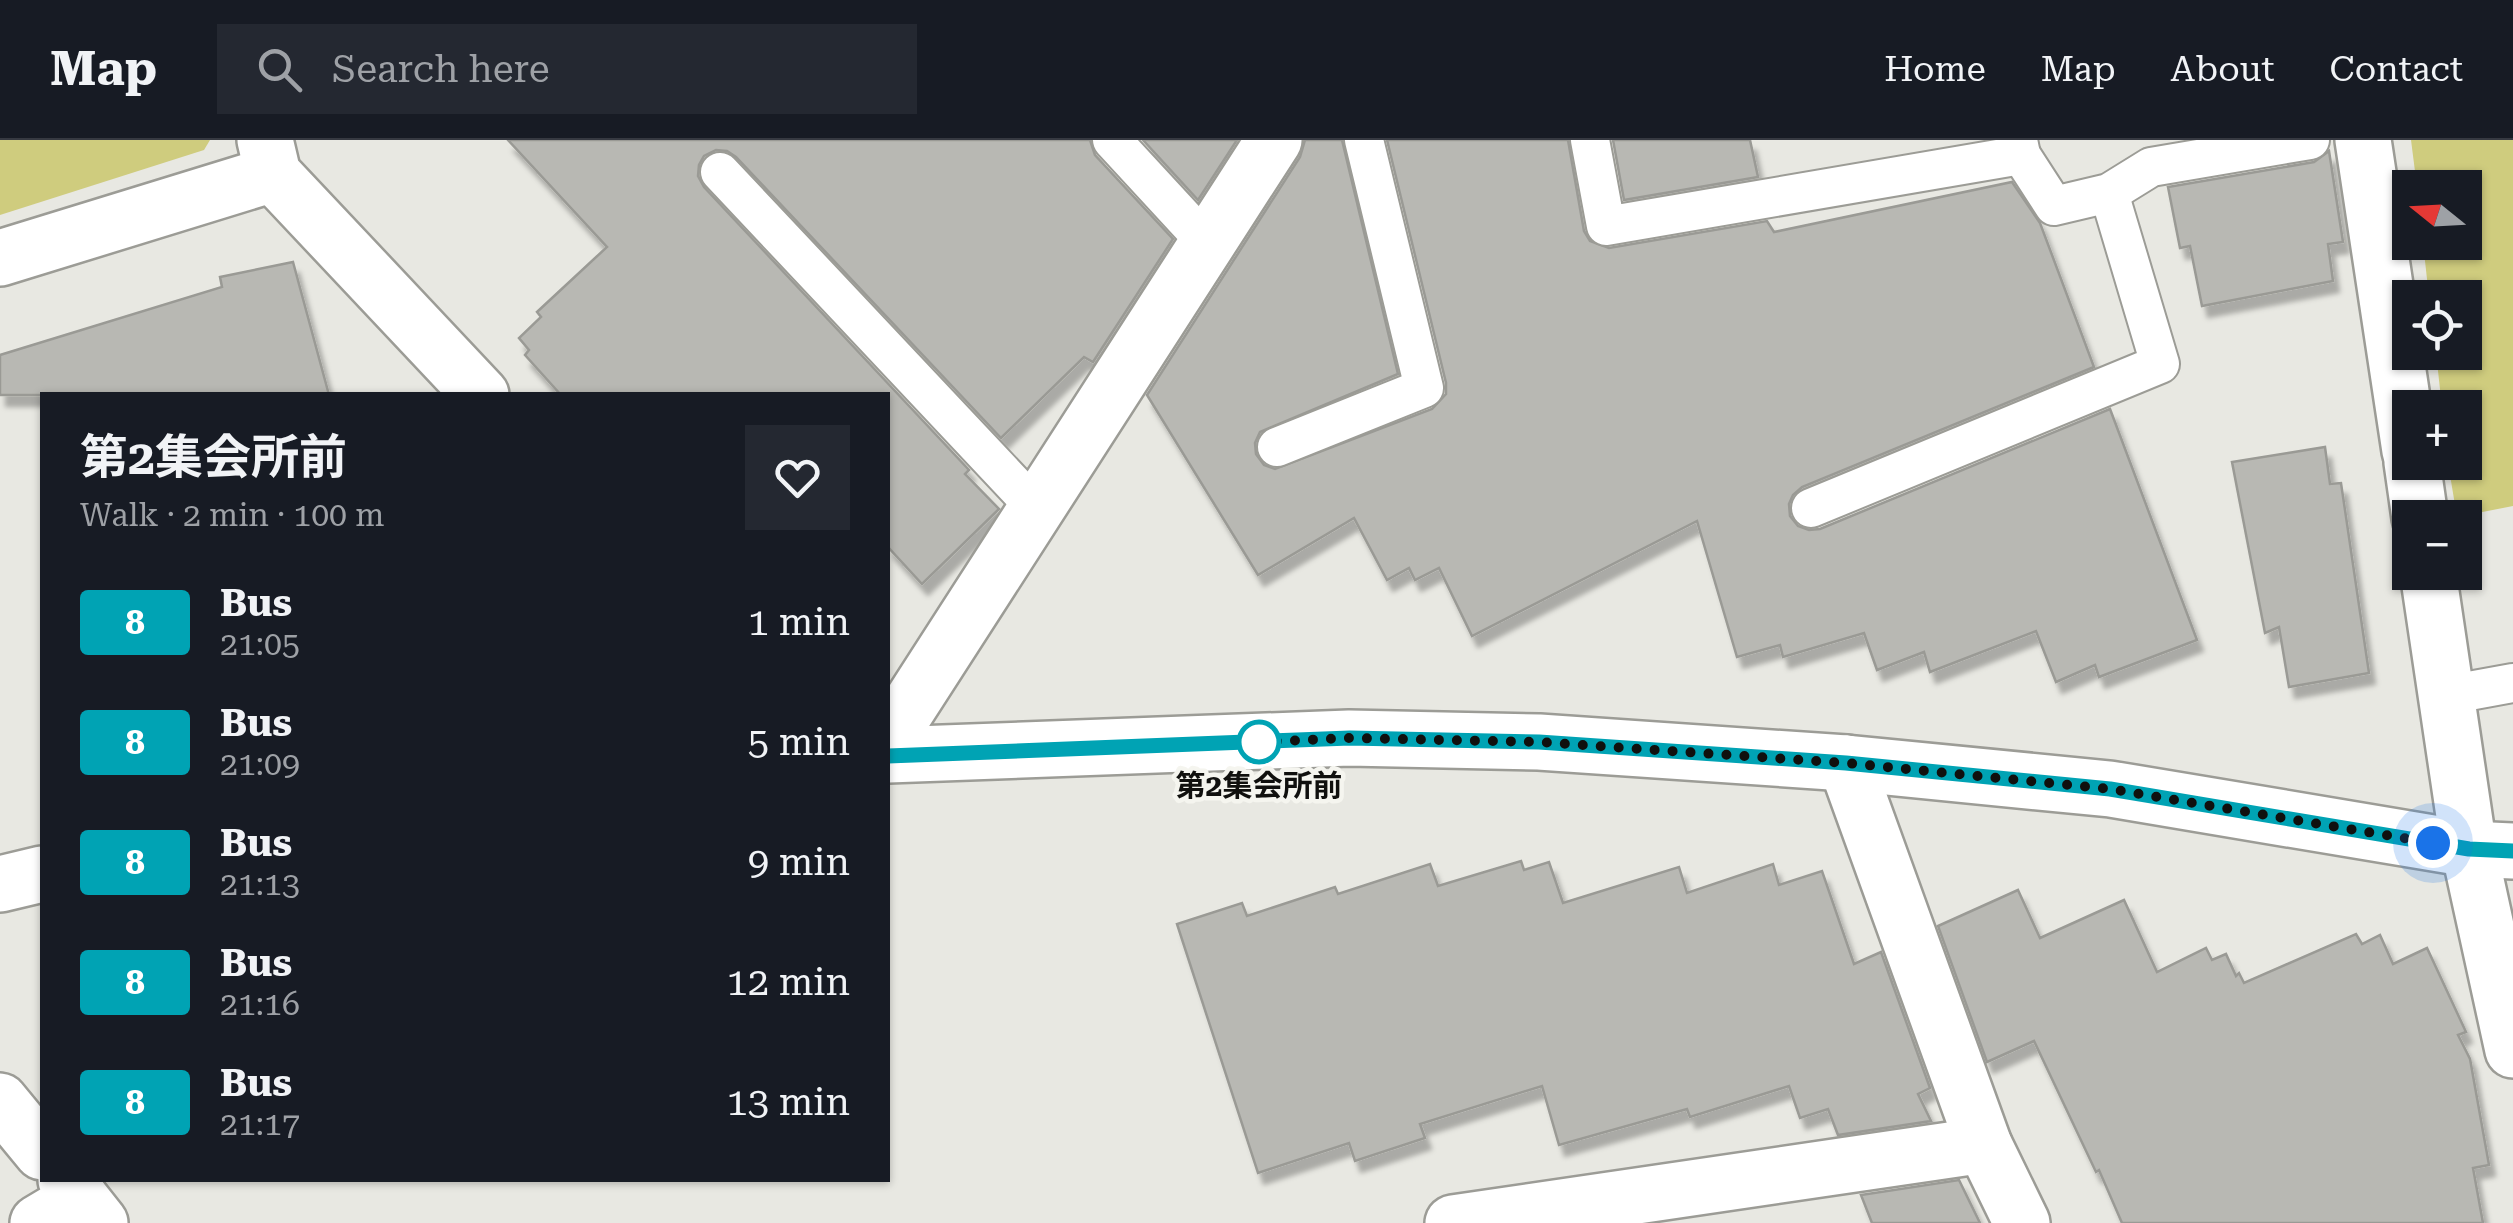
<!DOCTYPE html>
<html lang="en">
<head>
<meta charset="utf-8">
<style>
	:root { --surface:#171b24; --page:#242831; --text:#f1f3f6; --muted:#9ea1a6; --line:#363941 }
	body { margin:0; font-family:"Roboto Serif","Noto Sans JP",serif; background:var(--page); color:var(--text); height:100vh; display:flex; flex-direction:column; font-size:38px; white-space:nowrap }
	* { box-sizing:border-box; margin:0 }
	p { font-size:32px; color:var(--muted) }
	.icon { flex:none; width:55px; height:55px; fill:none; stroke:currentColor; stroke-width:2; stroke-linecap:round; stroke-linejoin:round }
	.map { position:relative; flex:1; overflow:hidden }
	.drawer { position:absolute; left:40px; top:252px; width:850px; height:790px; display:flex; flex-direction:column; background:var(--surface); border-radius:0px; box-shadow:0 2px 8px #0004 }
	.drawer>* { flex:none }
	.badge { padding:0 20px; border-radius:8px; font-size:35px; line-height:65px }
	.needle { width:65px; rotate:288deg }
	.controls { position:absolute; left:2392px; top:30px; display:grid; gap:20px }
	.controls a { display:grid; place-items:center; width:90px; height:90px; border-radius:0px; background:var(--surface); box-shadow:0 2px 8px #0004; font-size:50px }
	.you { position:absolute; width:50px; height:50px; margin:-25px; border:8px solid #fff; border-radius:50%; background:#1a73e8; box-shadow:0 0 0 15px #1a73e833 }
	.map>.badge { position:absolute; translate:-50% -50%; box-shadow:0 0 0 5px #fff }
	.round { display:grid; place-items:center; flex:none; width:105px; height:105px; border-radius:0px; background:var(--page) }
	.summary { display:flex; align-items:center; justify-content:space-between; height:170px; padding:0 40px }
	h1 { font-size:48px; font-weight:700; line-height:75px }
	ul { padding:0; list-style:none }
	li { display:flex; align-items:center; gap:30px; height:120px; padding:0 40px }
	li div { flex:1 }
	li b { display:block; font-size:38px }
	li em { font-style:normal }
	li .badge { min-width:110px; font-weight:700; text-align:center }
	header { display:flex; align-items:center; gap:60px; box-sizing:border-box; height:140px; padding:0 50px; background:var(--surface); border-bottom:2px solid var(--line) }
	header strong { font-size:48px }
	nav { display:flex; gap:55px; margin-inline-start:auto; font-size:35px }
	.search { width:700px; height:90px; background:var(--page); display:flex; align-items:center; gap:25px; box-sizing:border-box; padding:0 35px; border-radius:0px; color:var(--muted); font-size:38px }
	.map>svg:first-child { display:block }
	.green { fill:#cfcc7e }
	.building { fill:#b8b8b3; stroke:#9a9a95; stroke-width:2.5; filter:url(#shadow) }
	.lines { fill:none; stroke-linecap:round; stroke-linejoin:round }
	.service-casing { stroke:#9c9c96; stroke-width:42 }
	.minor-casing { stroke:#9c9c96; stroke-width:60 }
	.tertiary-casing { stroke:#9c9c96; stroke-width:60 }
	.service { stroke:#fff; stroke-width:38 }
	.minor { stroke:#fff; stroke-width:55 }
	.tertiary { stroke:#fff; stroke-width:55 }
	.line-casing { stroke:#fff; stroke-width:22 }
	.line { stroke:#00a3b4; stroke-width:15 }
	.walk { stroke:#10100e; stroke-width:10; stroke-dasharray:0 18 }
	.stop-dot { fill:#fff; stroke:#00a3b4; stroke-width:5 }
	.labels { text-anchor:middle; stroke-width:9; stroke-linejoin:round; paint-order:stroke }
	.stop-label { font-size:30px; font-weight:bold; fill:#10100e; stroke:#f5f5ef }
</style>
</head>
<body>
<header>
<strong>Map</strong>
<div class="search"><svg class="icon" aria-label="search" viewBox="0 0 24 24"><circle cx="10" cy="10" r="6"/><path d="M15 15l6 6"/></svg>Search here</div>
<nav><a>Home</a><a>Map</a><a>About</a><a>Contact</a></nav>
</header>
<div class="map">
<svg width="2513" height="1083" viewBox="0 0 2513 1083">
	<defs>
		<filter id="shadow"><feDropShadow dx="6" dy="11" stdDeviation="2.5" flood-color="#0004"/></filter>
	</defs>
	<rect width="100%" height="100%" fill="#e8e8e2"/>
	<g class="green">
		<path d="M0 0H210L204 10 0 75Z"/>
		<path d="M2411 0H2513V366L2457 377 2448 323 2465 322V268L2442 267 2436 213 2465 212V158L2429 157 2423 103 2465 102V48L2417 47Z"/>
	</g>
	<g class="building">
		<path d="M508 0H1090L1095 15 1173 99 1093 222 1084 217 1001 298 736 17 727 11 716 10 704 16 699 25 698 36 704 47 969 330 965 334 999 369 922 444 888 407V255H561L525 215 529 210 519 198 541 177 537 172 607 107Z"/>
		<path d="M1143 0H1237L1198 60Z"/>
		<path d="M1305 0H1342L1398 234 1260 292 1255 303 1256 314 1264 325 1275 329 1432 269 1446 254V243L1387 0H1568L1584 91 1590 101 1609 108 1767 81 1774 92 2012 42 2040 83 2094 227 1802 347 1793 355 1789 364 1790 376 1798 386 1809 390 1820 389 2110 269 2197 500 2099 537 2095 525 2056 542 2036 491 1930 532 1924 512 1877 530 1864 493 1783 517 1780 505 1737 517 1697 381 1472 496 1439 428 1415 440 1409 428 1387 440 1354 378 1258 435 1147 255 1300 17Z"/>
		<path d="M1613 0H1750L1758 37 1624 60Z"/>
		<path d="M2329 11 2343 102 2328 104 2333 141 2202 166 2190 106 2180 108 2168 47 2314 22Z"/>
		<path d="M293 122 329 255H0V215L222 147 220 137Z"/>
		<path d="M2325 307 2330 344 2341 343 2369 533 2289 547 2279 487 2265 493 2232 322Z"/>
		<path d="M1521 721 1524 730 1549 722 1563 763 1679 727 1687 753 1773 724 1779 745 1822 731 1854 824 1881 812 1930 948 1918 954 1931 981 1838 995 1828 969 1800 978 1789 946 1690 977 1687 969 1559 1005 1542 946 1420 984 1425 998 1355 1021 1349 1003 1258 1033 1177 784 1242 763 1247 776 1335 747 1338 754 1430 724 1438 746Z"/>
		<path d="M2018 750 2040 798 2124 760 2157 832 2206 808 2212 820 2226 814 2236 836 2239 833 2244 843 2356 794 2362 804 2380 795 2393 824 2427 808 2466 892 2458 895 2470 919 2489 1025 2473 1028 2483 1083H2122L2099 1030 2096 1032 2034 901 1987 922 1938 786Z"/>
		<path d="M1959 1040 1980 1083H1872L1861 1055Z"/>
	</g>
	<g class="lines">
		<g class="service-casing">
			<g id="service">
				<path d="M1112 0 1206 102"/>
				<path d="M1590 0 1606 86 2021 15 2018 0"/>
				<path d="M2021 15 2054 66 2109 53 2151 27 2310 0"/>
				<path d="M720 32 1037 369"/>
				<path d="M1277 307 1424 248 1364 0"/>
				<path d="M1811 368 2160 224 2109 53"/>
				<path d="M2447 555 2513 543"/>
			</g>
		</g>
		<g class="minor-casing">
			<g id="minor">
				<path d="M265 0 273 34 481 255"/>
				<path d="M2363 0 2410 311"/>
				<path d="M0 118 273 34"/>
				<path d="M2412 322 2420 378"/>
				<path d="M2428 432 2469 709 2513 910"/>
				<path d="M888 599 1274 0"/>
				<path d="M1846 623 1984 1005 2022 1083"/>
				<path d="M0 961 42 1012"/>
				<path d="M66 1040 100 1083"/>
				<path d="M38 1083 80 1058"/>
				<path d="M1453 1083 1984 1005"/>
			</g>
		</g>
		<g class="tertiary-casing">
			<g id="tertiary">
				<path d="M888 615 1349 598 1539 602 1846 623 2110 649 2469 709 2513 711"/>
				<path d="M0 744 42 734"/>
			</g>
		</g>
		<use href="#service" class="service"/>
		<use href="#minor" class="minor"/>
		<use href="#tertiary" class="tertiary"/>
	</g>
	<g class="lines">
		<g class="line-casing">
			<path id="line" d="M888 616 1350 598 1539 602 1846 623 2110 649 2469 709 2513 711"/>
		</g>
		<use href="#line" class="line"/>
		<path class="walk" d="M1259 602 1350 598 1539 602 1846 623 2110 649 2433 703"/>
	</g>
	<circle class="stop-dot" cx="1259" cy="602" r="20"/>
	<g class="labels">
		<g class="stop-label">
			<text x="1259" y="656">第2集会所前</text>
		</g>
	</g>
</svg>
<div class="controls">
<a><svg class="needle" viewBox="-14 -14 28 28"><path d="M0-13l5 13h-10z" fill="#e53935"/><path d="M0 13l5-13h-10z" fill="#9ea1a6"/></svg></a>
<a><svg class="icon" aria-label="locate" viewBox="0 0 24 24"><circle cx="12" cy="12" r="6"/><path d="M12 2v4M12 18v4M2 12h4M18 12h4"/></svg></a>
<a>+</a>
<a>−</a>
</div>
<div class="you" style="left:2433px;top:703px"></div>
<section class="drawer">
<div class="summary"><div><h1>第2集会所前</h1><p>Walk · 2 min · 100 m</p></div><a class="round"><svg class="icon" aria-label="heart" viewBox="0 0 24 24"><path d="M12 20l-8-8c-3-5 5-10 8-4 3-6 11-1 8 4z"/></svg></a></div>
<ul>
<li><span class="badge" style="background:#00a3b4;color:#fff">8</span><div><b>Bus</b><p>21:05</p></div><em>1 min</em></li>
<li><span class="badge" style="background:#00a3b4;color:#fff">8</span><div><b>Bus</b><p>21:09</p></div><em>5 min</em></li>
<li><span class="badge" style="background:#00a3b4;color:#fff">8</span><div><b>Bus</b><p>21:13</p></div><em>9 min</em></li>
<li><span class="badge" style="background:#00a3b4;color:#fff">8</span><div><b>Bus</b><p>21:16</p></div><em>12 min</em></li>
<li><span class="badge" style="background:#00a3b4;color:#fff">8</span><div><b>Bus</b><p>21:17</p></div><em>13 min</em></li>
</ul>
</section>
</div>
</body>
</html>
